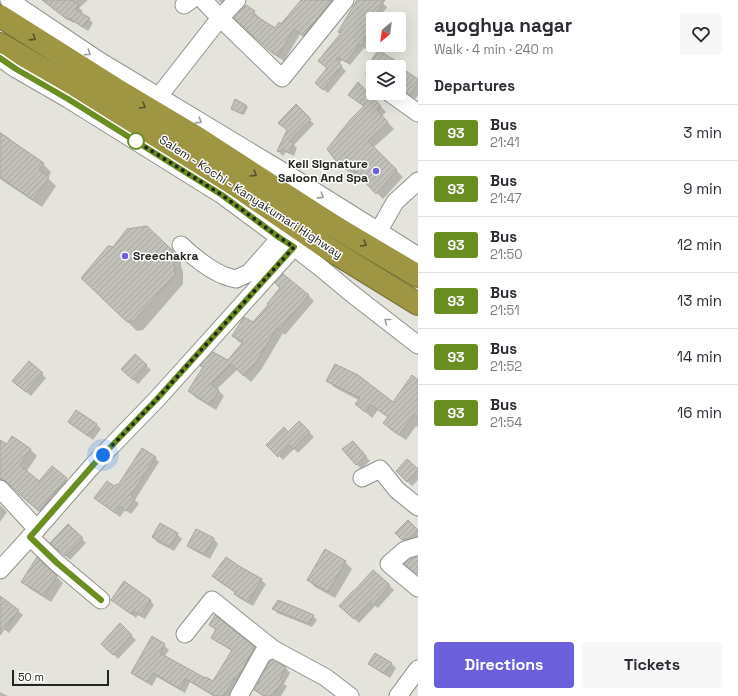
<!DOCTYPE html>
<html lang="en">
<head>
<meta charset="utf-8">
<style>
	:root { --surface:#fff; --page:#f7f7f7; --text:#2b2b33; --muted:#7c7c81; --line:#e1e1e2; --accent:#6b60da }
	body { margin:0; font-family:"Space Grotesk",sans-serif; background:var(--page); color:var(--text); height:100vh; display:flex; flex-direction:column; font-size:15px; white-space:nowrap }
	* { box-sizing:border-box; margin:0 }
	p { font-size:13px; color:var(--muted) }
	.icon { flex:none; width:22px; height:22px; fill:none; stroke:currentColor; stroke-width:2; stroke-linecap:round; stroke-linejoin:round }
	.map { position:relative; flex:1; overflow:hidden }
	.drawer { display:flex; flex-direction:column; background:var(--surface); width:320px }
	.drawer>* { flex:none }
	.badge { padding:0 8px; border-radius:3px; font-size:14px; line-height:26px }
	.needle { width:26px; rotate:209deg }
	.tools { position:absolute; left:366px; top:12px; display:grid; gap:8px }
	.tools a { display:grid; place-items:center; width:40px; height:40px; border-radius:4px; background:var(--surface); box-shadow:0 4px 16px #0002; font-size:20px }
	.scale { position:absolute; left:12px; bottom:10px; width:97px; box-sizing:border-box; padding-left:4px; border:2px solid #242421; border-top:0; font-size:11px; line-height:14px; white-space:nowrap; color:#242421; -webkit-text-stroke:3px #fffffe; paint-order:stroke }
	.you { position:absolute; width:20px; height:20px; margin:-10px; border:3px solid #fff; border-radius:50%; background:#1a73e8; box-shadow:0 0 0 6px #1a73e833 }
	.map>.badge { position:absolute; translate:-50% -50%; box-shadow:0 0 0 2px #fff }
	h2 { padding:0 16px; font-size:15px; line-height:36px }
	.round { display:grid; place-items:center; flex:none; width:42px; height:42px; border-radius:4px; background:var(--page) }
	.headline { display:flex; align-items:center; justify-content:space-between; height:68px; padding:0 16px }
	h1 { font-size:19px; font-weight:700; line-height:30px }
	.button { display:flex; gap:8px; margin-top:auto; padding:8px 16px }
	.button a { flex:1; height:46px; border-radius:4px; background:var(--accent); color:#fff; font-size:16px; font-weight:700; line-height:46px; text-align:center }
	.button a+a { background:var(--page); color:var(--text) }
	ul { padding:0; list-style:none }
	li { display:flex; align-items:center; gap:12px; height:56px; padding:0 16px; border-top:1px solid var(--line) }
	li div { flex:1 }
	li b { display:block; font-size:15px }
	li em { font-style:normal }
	li .badge { min-width:44px; font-weight:700; text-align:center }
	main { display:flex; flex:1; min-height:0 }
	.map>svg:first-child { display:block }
	.shadow { fill:#0003 }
	.building { fill:url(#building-hatch); stroke:#a7a69f }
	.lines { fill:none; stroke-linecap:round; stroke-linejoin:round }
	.minor-casing { stroke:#92928b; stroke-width:19 }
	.highway-casing { stroke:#746e37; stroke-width:24 }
	.minor { stroke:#fff; stroke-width:17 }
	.highway { stroke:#9f9643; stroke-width:22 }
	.oneway { stroke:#55522f }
	.oneway2 { stroke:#9c9c9b }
	.line-casing { stroke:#fff; stroke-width:9 }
	.line { stroke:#6b8e23; stroke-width:6 }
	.walk { stroke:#242421; stroke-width:4; stroke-dasharray:0 7.2 }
	.stop-dot { fill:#fff; stroke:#6b8e23; stroke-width:2 }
	.poi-dot { fill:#6b60da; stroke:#fffffe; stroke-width:1.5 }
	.labels { text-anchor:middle; stroke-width:3; stroke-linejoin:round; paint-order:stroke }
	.poi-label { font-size:12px; font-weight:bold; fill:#242421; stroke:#fffffe; text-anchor:end }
	.street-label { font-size:12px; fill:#242421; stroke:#fffffe }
</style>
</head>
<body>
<main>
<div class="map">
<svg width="418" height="696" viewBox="0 0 418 696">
	<defs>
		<pattern id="building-hatch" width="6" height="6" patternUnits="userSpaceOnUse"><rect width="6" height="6" fill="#c1c0b9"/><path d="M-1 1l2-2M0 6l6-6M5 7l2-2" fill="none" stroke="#a6a59f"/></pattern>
	</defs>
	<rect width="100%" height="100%" fill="#e4e3dc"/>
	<g class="shadow">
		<path d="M44 0H88L79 8 83 11 80 14 89 19 93 23 88 31 74 22 73 23 53 9Z"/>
		<path d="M218 0H233L225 7Z"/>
		<path d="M302 0H343L309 41 300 34 284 61 273 54 235 18 254 12 260 18 259 19 276 29 282 25Z"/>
		<path d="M358 0H379L387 7 380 17 382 19H373V38L366 49 364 48 350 65 342 60 339 64 346 71 328 93 320 87 341 34 339 32Z"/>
		<path d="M378 51 398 67H373V80L365 73Z"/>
		<path d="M399 68 418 80V95L415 99 399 88Z"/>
		<path d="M358 83 386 112 382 116 394 129 373 148 403 177 383 199 358 173 354 176 343 166 365 107 356 101 350 95Z"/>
		<path d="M246 105 248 107 244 115 234 110 232 108Z"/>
		<path d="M296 106 314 124 294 145 297 148 294 156 286 152 283 156 278 151 288 131Z"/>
		<path d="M0 132 9 138 15 145 43 164 51 172 48 178 56 186 42 207 0 179Z"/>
		<path d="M172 251 181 260V266L183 272V284L143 330 137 331 91 287Z"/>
		<path d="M281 288 308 295 314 301 285 335 283 333 261 370 251 382 237 370 217 389 224 396 216 410 195 397 189 391 204 368 202 366 228 361 243 344 239 342 233 336 253 324Z"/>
		<path d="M135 355 151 370 138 384 127 374Z"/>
		<path d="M42 374 46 378 31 396 18 385Z"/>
		<path d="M328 381 393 404 418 381V427L416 426 406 440 391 430 384 423 389 418 378 410 372 418 357 404 360 401 334 387Z"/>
		<path d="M69 422 96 424 101 429 93 440 74 426Z"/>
		<path d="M299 422 314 437 298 453 294 449 283 460 268 445 288 433Z"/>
		<path d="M13 437 31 450 37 456 26 472 39 483 66 479 73 485 46 517 28 502 14 488 10 486H4L0 488V441L7 445Z"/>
		<path d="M357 446 370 461 361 469 344 450Z"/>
		<path d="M155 458 159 462 135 500 139 504 131 514 125 510 120 517 100 502 114 488 118 487Z"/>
		<path d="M407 460 418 470V480L412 486 397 471Z"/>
		<path d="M0 505 7 512 0 522Z"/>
		<path d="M408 522 418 531V538L408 544 397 533Z"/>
		<path d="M68 525 86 543 70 560 52 543Z"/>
		<path d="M196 530 214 539 218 544 210 559 193 550 188 546Z"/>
		<path d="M177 534 182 539 174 551 157 542 153 537Z"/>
		<path d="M325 550 345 562 352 569 335 598 315 587 308 580Z"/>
		<path d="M373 571 394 590 378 608 375 606 359 623 341 606Z"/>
		<path d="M56 576 63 583 51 602 29 588 23 581Z"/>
		<path d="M214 576 261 580 266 584 253 606 239 598 235 594 236 593 218 581Z"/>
		<path d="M0 599 18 611 23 615 9 633 0 626Z"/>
		<path d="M112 600H150L154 605 145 619 138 615 136 618 117 604Z"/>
		<path d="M279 601 313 616 317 620 312 627 277 613 274 609Z"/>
		<path d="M211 624 254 648 259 653 231 696H213L190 682 185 693 157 677 152 686 137 677 132 672 164 645 169 650 165 656 206 680 214 682 232 651 217 642 213 637 217 630Z"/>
		<path d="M120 625 136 640 118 659 107 648Z"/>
		<path d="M375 654 392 664 396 668 390 678 374 668 370 664Z"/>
		<path d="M272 661 286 668 290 673 284 684 287 686 281 696H263L255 690Z"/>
		<path d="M0 692 8 696H0Z"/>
	</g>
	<g class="building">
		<path d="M42 0H72L79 6 76 10 90 18 83 27 69 18 68 20Z"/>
		<path d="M301 0H332L303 36 294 29 278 56 266 48 234 18 246 5 255 11 253 14 275 28 279 22 281 24Z"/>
		<path d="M357 0H385L376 13 380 15 377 19H373V26L361 46 359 45 346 62 338 57 336 59 342 66 323 90 315 83 327 68 318 61 341 33 338 32Z"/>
		<path d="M378 50 406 67H400L418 79V83L410 95 399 87V67H367Z"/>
		<path d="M358 82 381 106 377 110 388 122 368 141 397 170 376 194 351 167 348 171 335 160 327 149 350 120 364 106 348 95Z"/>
		<path d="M235 99 246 105 242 114 231 109Z"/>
		<path d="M296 104 311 119 289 141 294 143 289 153 282 149 278 152 277 151 287 130 278 123Z"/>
		<path d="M0 133 44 163 39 170 49 177 33 200 0 177Z"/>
		<path d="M147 226 173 251 172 256 174 262 175 275 134 321 127 322 81 278 108 246 113 247 127 229Z"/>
		<path d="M283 274 309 295 279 330 277 328 255 364 244 376 231 364 211 384 219 390 210 405 188 391 203 367 200 366 213 352 228 360 243 342 232 336 244 317 253 322 268 305 267 304 280 288 275 283Z"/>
		<path d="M135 354 147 365 133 380 121 369Z"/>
		<path d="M29 361 43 373 26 392 12 381Z"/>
		<path d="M335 364 358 375 393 402 412 375 418 380V417L414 415 399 435 383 423 388 417 371 405 365 412 355 404 360 398 326 381Z"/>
		<path d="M76 410 97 424 88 436 68 422Z"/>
		<path d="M299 421 310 432 293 449 289 445 278 457 266 445 284 427 288 432Z"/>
		<path d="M12 436 31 449 20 465 39 481 52 466 67 478 39 511 20 495 7 482 3 480 0 479V440L7 444Z"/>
		<path d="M353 441 366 456 356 465 342 449Z"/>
		<path d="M142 448 156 457 131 495 135 498 126 511 120 506 115 513 94 498 107 481 114 486 116 484 118 485Z"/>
		<path d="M407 459 418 469V470L407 482 396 471Z"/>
		<path d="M408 520 418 530 409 538 402 540 395 533Z"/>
		<path d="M160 523 178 533 170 547 152 537Z"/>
		<path d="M68 524 83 538 65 556 50 543Z"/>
		<path d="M196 529 214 538 205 555 187 546Z"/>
		<path d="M325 549 346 561 328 592 307 580Z"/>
		<path d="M37 557 57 576 44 596 21 582Z"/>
		<path d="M226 557 239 566 262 579 248 602 234 594 235 592 212 576Z"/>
		<path d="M417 557 418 558V573L417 574 404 564 410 559Z"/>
		<path d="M373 570 390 585 373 605 370 602 354 619 339 606 354 590H355Z"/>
		<path d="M124 581 151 600 140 615 133 611 131 614 111 600Z"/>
		<path d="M0 596 19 610 0 635Z"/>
		<path d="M278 600 314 615 309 624 272 609Z"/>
		<path d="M215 615 255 647 237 679 235 678 224 696H215L186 679 180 689 153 673 147 682 131 673 152 636 165 644 160 653 205 678 206 677 213 681 232 650 211 638 216 629 209 625Z"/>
		<path d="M120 623 132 635 113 655 101 644Z"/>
		<path d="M375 653 392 663 385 674 368 664Z"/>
		<path d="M272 660 286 667 280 679 283 681 273 696H264L254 690 270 661Z"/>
	</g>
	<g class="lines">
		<g class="minor-casing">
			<g id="minor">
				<path d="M9 0 98 60 292 177 418 256"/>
				<path d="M203 0 220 18 282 78 345 0"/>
				<path d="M184 5 191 0"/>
				<path d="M0 58 16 69 68 99 222 195 280 238 294 247 321 268 351 293 418 345"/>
				<path d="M390 93 418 113"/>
				<path d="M159 96 220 18 237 0"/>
				<path d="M378 232 395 202 418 181"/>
				<path d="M181 245C191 255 210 270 223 275 227 277 232 278 236 279L249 273 280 238"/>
				<path d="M362 478 380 469 397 490 418 507"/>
				<path d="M0 489 37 529"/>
				<path d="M30 537 57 563 101 600"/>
				<path d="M418 546 405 550 389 564 418 588"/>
				<path d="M0 570 30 537 94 464 157 399 294 247"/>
				<path d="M185 634 212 600 273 649"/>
				<path d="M239 696 263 653 273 649 325 677 350 696"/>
				<path d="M398 696 418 669"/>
			</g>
		</g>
		<g class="highway-casing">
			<g id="highway">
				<path d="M0 16 122 93 196 137 335 227 418 276"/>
				<path d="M0 44 138 125 241 189 324 246 418 304"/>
			</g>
		</g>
		<use href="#minor" class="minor"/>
		<use href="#highway" class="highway"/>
	</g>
	<defs><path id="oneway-chevron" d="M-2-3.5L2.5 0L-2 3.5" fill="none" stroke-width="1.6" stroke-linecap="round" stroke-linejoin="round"/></defs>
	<g class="oneway">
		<use href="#oneway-chevron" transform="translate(33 38) rotate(33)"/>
		<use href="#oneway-chevron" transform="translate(143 106) rotate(30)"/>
		<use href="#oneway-chevron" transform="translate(254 174) rotate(33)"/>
		<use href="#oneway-chevron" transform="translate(364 244) rotate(30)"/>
	</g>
	<g class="oneway2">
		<use href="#oneway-chevron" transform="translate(88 53) rotate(34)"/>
		<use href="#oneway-chevron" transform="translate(199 121) rotate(32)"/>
		<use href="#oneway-chevron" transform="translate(321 196) rotate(33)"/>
		<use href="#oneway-chevron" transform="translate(387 321) rotate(-142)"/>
	</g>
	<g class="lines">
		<g class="line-casing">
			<path id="line" d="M0 58 16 69 68 99 222 195 280 238 294 247 157 399 94 464 30 537 57 563 101 600"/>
		</g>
		<use href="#line" class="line"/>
		<path class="walk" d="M103 455 157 399 294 247 280 238 222 195 136 141"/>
	</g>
	<circle class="stop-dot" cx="136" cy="141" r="8"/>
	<g class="poi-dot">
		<circle cx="376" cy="171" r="4"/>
		<circle cx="125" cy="256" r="4"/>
	</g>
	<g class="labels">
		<g class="poi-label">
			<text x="368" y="168">Kell Signature<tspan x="368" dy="14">Saloon And Spa</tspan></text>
			<text x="133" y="260" text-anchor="start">Sreechakra</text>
		</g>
		<g class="street-label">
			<text transform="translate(251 197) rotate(33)" y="4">Salem - Kochi - Kanyakumari Highway</text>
		</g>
	</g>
</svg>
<div class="tools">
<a><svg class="needle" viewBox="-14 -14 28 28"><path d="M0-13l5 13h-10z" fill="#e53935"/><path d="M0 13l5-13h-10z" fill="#7c7c81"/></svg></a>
<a><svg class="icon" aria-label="layers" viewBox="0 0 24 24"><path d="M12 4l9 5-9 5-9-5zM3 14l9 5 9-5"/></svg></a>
</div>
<div class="scale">50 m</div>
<div class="you" style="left:103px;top:455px"></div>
</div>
<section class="drawer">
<div class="headline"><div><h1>ayoghya nagar</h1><p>Walk · 4 min · 240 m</p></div><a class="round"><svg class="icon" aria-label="heart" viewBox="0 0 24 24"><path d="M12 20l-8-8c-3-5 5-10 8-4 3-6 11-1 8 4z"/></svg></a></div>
<h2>Departures</h2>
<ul>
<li><span class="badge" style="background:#6b8e23;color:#fff">93</span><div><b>Bus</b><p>21:41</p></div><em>3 min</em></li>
<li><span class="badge" style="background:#6b8e23;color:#fff">93</span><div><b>Bus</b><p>21:47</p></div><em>9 min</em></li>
<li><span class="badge" style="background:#6b8e23;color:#fff">93</span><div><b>Bus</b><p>21:50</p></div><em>12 min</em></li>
<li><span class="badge" style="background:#6b8e23;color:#fff">93</span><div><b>Bus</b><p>21:51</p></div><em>13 min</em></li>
<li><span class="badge" style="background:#6b8e23;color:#fff">93</span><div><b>Bus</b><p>21:52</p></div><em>14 min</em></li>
<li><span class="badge" style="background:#6b8e23;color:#fff">93</span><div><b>Bus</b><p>21:54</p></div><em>16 min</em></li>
</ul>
<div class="button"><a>Directions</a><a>Tickets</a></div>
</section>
</main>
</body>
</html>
